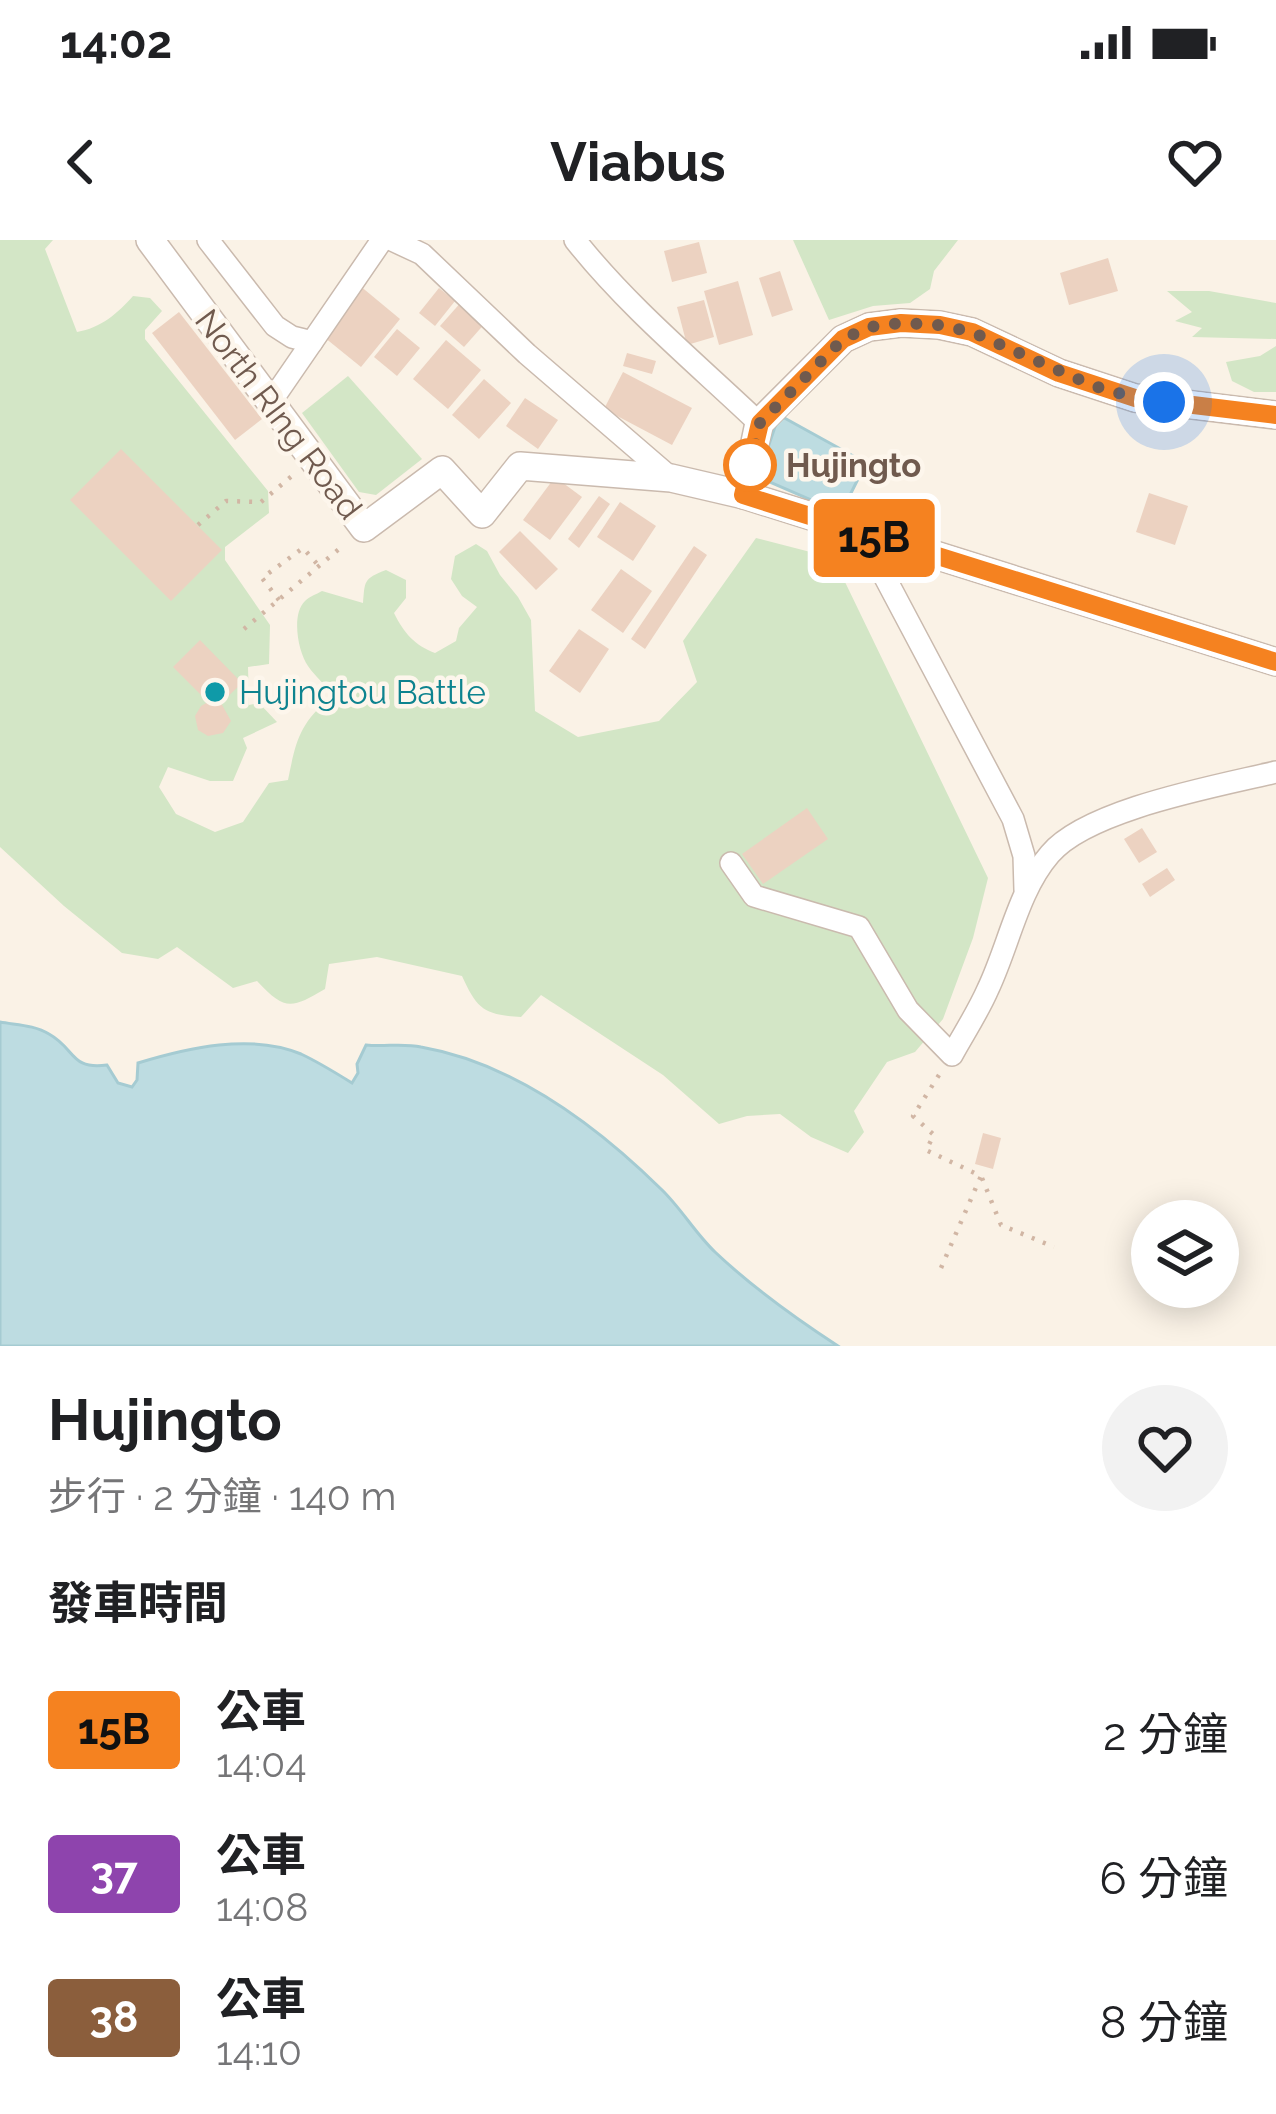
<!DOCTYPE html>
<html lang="zh-TW">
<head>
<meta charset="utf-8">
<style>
	:root { --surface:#fff; --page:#f2f2f2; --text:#202124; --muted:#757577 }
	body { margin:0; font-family:Raleway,"Noto Sans TC",sans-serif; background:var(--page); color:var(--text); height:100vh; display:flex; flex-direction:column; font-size:45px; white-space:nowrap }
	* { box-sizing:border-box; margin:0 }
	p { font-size:39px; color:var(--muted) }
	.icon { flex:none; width:66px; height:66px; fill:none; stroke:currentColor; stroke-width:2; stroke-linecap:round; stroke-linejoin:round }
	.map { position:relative; height:1106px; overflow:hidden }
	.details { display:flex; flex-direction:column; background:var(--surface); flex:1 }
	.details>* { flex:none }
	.badge { padding:0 24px; border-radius:9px; font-size:42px; line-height:78px }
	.controls { position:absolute; left:1131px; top:960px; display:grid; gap:24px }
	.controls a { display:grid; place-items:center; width:108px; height:108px; border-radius:50%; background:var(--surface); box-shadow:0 6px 30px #0003; font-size:60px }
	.you { position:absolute; width:60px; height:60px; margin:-30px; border:9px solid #fff; border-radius:50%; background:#1a73e8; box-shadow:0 0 0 18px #1a73e833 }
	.map>.badge { position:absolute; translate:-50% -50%; box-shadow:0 0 0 6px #fff }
	h2 { padding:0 48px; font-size:45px; line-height:108px }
	.round { display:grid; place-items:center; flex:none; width:126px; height:126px; border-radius:63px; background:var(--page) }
	.headline { display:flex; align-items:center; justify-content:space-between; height:204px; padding:0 48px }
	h1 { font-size:57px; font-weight:700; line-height:90px }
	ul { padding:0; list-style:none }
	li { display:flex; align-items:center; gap:36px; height:144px; padding:0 48px }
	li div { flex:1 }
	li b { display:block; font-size:45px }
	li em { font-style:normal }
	li .badge { min-width:132px; font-weight:700; text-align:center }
	.status { display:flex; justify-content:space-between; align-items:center; height:84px; padding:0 60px; background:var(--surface); direction:ltr }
	.status svg { height:33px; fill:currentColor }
	header { display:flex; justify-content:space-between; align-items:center; height:156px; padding:0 48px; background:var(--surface); font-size:54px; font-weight:700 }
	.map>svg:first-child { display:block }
	.green { fill:#d3e6c6 }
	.water { fill:#bddce1; stroke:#a5cbd2; stroke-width:3 }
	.building { fill:#ecd2c1 }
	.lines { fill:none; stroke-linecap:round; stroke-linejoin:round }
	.minor-casing { stroke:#cabaae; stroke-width:24 }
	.tertiary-casing { stroke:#cabaae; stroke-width:30 }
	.path { stroke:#d1b6a4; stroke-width:4.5; stroke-dasharray:3 9; stroke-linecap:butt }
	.minor { stroke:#fff; stroke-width:21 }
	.tertiary { stroke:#fff; stroke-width:27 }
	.line-casing { stroke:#fff; stroke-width:27 }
	.line { stroke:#f58220; stroke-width:18 }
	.walk { stroke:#705a4e; stroke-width:12; stroke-dasharray:0 21.6 }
	.stop-dot { fill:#fff; stroke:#f58220; stroke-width:6 }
	.culture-dot { fill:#0f9aa8; stroke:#fdf6ec; stroke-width:4.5 }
	.labels { text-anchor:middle; stroke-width:9; stroke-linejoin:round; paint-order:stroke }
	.street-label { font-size:33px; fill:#705a4e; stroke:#fdf6ec }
	.stop-label { font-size:33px; font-weight:bold; fill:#705a4e; stroke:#fdf6ec; text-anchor:start }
	.culture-label { font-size:33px; fill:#0d838f; stroke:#fdf6ec; text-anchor:start }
</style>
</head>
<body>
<div class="status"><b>14:02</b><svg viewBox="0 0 49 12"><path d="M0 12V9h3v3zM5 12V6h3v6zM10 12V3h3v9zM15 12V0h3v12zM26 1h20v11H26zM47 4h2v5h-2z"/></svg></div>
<header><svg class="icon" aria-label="back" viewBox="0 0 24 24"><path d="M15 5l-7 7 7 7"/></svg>Viabus<svg class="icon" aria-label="heart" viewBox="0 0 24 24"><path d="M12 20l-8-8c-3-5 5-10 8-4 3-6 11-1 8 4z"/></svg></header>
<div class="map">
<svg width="1276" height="1106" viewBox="0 0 1276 1106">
	<rect width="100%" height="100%" fill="#faf2e6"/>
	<g class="green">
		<path d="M0 0H53L45 9 77 92C101 88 118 73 133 56L150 58 162 71 145 90V99L268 251 269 273 225 307V320L270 385 269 424 248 427 249 465 259 463 277 482 243 498 247 508 233 541H210L168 527 159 547 176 574 215 592 243 582 269 543 288 540C296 501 299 484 331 457 325 442 316 438 308 426 298 412 291 374 305 361 310 356 317 354 322 351L363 363C365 341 363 339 386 330L406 340V358L394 373C404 393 414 405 435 413L456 401 459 388 477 367 462 356 451 339 455 316 476 304 487 311 500 335 518 357 531 380 535 471 578 497 659 481 697 442 683 401 756 298 822 315 845 342 988 638 973 698 943 779 915 812 887 822 854 871 864 892 848 913 811 897 780 874 747 876 719 884 663 835 541 755 521 777C484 775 477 769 462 736L377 717 329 724 325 749C291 769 285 771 257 741L233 748 177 707 158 719 122 713 64 666 0 607Z"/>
		<path d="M793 0H958L934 31 930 49 910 63 873 66 829 80Z"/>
		<path d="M1167 51H1209L1276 63V99L1192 97 1202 88 1175 81 1192 72Z"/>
		<path d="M1276 106V152H1254L1232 141 1226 122 1260 116Z"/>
		<path d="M348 136 422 219 376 255 359 252 302 173Z"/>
	</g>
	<g class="water">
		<path d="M779 175 866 223 841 273 758 237Z"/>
		<path d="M0 782C16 785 35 785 49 794 76 809 70 830 107 825L118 843 132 847 137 840 138 823C187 808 251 793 301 814 318 822 336 833 352 843L358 833 357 824 366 805C384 807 403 803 421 807 513 823 596 885 661 949 681 968 695 993 715 1012 752 1047 795 1078 838 1106H0Z"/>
	</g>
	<g class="building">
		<path d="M699 2 707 33 672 42 664 11Z"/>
		<path d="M1108 18 1118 51 1069 65 1060 33Z"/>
		<path d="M780 31 793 70 772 77 759 38Z"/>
		<path d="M738 41 753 95 719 105 704 51Z"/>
		<path d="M359 45 400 79 361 127 319 93Z"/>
		<path d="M439 48 455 61 435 86 419 73Z"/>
		<path d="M463 60 487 81 464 107 440 86Z"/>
		<path d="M704 60 714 97 687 105 677 67Z"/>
		<path d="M179 72 262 179 235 200 152 93Z"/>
		<path d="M397 89 420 108 397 136 374 117Z"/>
		<path d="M446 100 481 130 448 169 413 139Z"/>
		<path d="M627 113 656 121 652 134 623 126Z"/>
		<path d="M623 132 692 168 672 205 604 169Z"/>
		<path d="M484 139 511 163 479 199 452 175Z"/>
		<path d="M525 158 558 180 538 209 506 186Z"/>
		<path d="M121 209 222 310 171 361 70 260Z"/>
		<path d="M555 237 582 257 550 300 523 280Z"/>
		<path d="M1149 253 1188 266 1175 305 1136 292Z"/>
		<path d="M599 256 610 264 579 308 568 299Z"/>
		<path d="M620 262 656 286 633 321 597 297Z"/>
		<path d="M520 291 558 329 536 350 499 312Z"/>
		<path d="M694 306 707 315 645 409 631 399Z"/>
		<path d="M621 329 652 351 623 393 591 370Z"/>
		<path d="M579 389 609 409 580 453 549 431Z"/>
		<path d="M200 400 242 443 221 463 231 481 223 493 208 496 198 490 195 476 201 466 208 462 173 427Z"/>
		<path d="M807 568 828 599 763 644 742 614Z"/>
		<path d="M1142 588 1157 612 1139 623 1124 599Z"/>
		<path d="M1167 628 1175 640 1150 657 1142 644Z"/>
		<path d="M983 893 1001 898 993 929 975 924Z"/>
	</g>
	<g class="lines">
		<g class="minor-casing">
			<g id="minor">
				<path d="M208 0 275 86 292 97 312 102 382 0"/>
				<path d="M392 0 422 14 527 114 671 238"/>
				<path d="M575 0C628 67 697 124 759 183"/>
				<path d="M270 163 312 102"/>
				<path d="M862 294 1013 579 1024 616 1025 650"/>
				<path d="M731 623 754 656 859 687 908 770 952 815C964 793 978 772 988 749 1009 705 1018 651 1050 614 1088 569 1218 546 1276 532"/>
			</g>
		</g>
		<g class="tertiary-casing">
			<g id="tertiary">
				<path d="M150 0 364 288 442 230 482 274 520 226 671 238 744 255 1276 422"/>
				<path d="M744 255 759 183 843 99 869 87 901 83 939 85 972 92 1059 133 1135 158 1276 175"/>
			</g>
		</g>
		<g class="path">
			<path d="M198 285 226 261 261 262 293 235"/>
			<path d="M279 360 262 338 303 308 318 325"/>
			<path d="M244 389 345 304"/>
			<path d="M939 835 913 876 934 895 926 910 981 936 941 1028"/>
			<path d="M982 938 1001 985 1054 1007"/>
		</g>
		<use href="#minor" class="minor"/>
		<use href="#tertiary" class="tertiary"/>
	</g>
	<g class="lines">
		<g class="line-casing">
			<path id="line" d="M1276 175 1135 158 1059 133 972 92 940 85 901 83 869 87 843 99 760 183 743 255 1276 422"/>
		</g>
		<use href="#line" class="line"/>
		<path class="walk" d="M750 225 760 183 843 99 869 87 901 83 940 85 972 92 1094 146 1135 158 1164 162"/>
	</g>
	<circle class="stop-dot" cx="750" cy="225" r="24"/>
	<circle class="culture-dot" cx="215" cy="452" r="12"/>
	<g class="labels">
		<g class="street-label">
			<text transform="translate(279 174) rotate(53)" y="12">North RIng Road</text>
		</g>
		<g class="stop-label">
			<text x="786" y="237">Hujingto</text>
		</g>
		<g class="culture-label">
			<text x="239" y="464">Hujingtou Battle</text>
		</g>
	</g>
</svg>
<div class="controls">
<a><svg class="icon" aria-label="layers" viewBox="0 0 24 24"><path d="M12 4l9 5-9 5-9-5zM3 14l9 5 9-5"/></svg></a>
</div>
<div class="you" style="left:1164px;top:162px"></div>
<b class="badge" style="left:874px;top:298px;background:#f58220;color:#111">15B</b>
</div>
<section class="details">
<div class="headline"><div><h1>Hujingto</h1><p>步行 · 2 分鐘 · 140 m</p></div><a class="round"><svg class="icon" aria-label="heart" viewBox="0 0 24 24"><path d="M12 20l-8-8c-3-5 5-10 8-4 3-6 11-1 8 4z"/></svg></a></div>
<h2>發車時間</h2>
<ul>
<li><span class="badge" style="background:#f58220;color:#111">15B</span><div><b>公車</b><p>14:04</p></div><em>2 分鐘</em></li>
<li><span class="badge" style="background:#8e44ad;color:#fff">37</span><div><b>公車</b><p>14:08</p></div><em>6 分鐘</em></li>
<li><span class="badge" style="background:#8b5e3c;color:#fff">38</span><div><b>公車</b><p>14:10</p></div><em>8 分鐘</em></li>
</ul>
</section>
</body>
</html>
